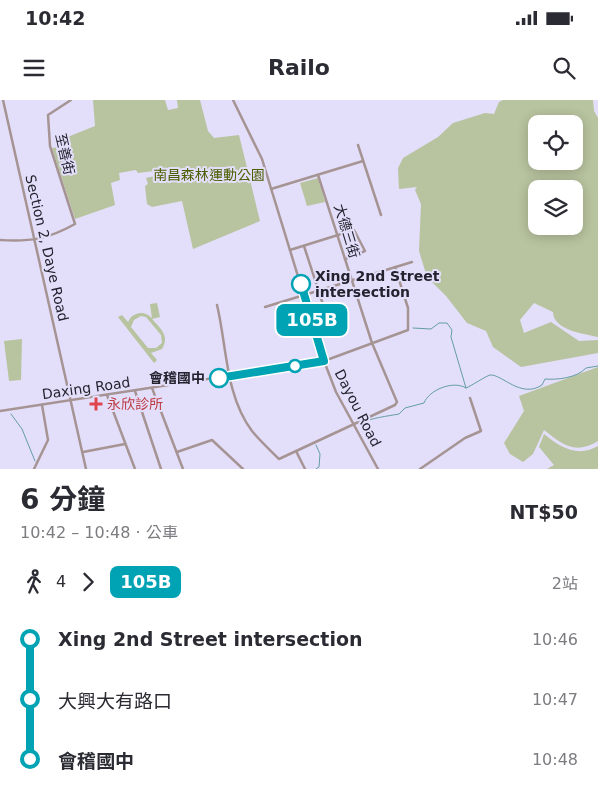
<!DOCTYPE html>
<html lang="zh-TW">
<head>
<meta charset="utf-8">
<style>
	:root { --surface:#fff; --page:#f7f7f7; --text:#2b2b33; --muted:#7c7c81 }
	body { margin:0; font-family:"DejaVu Sans","Noto Sans TC",sans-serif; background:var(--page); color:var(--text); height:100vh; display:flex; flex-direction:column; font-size:19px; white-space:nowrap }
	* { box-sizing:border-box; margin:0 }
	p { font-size:16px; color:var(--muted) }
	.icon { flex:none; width:28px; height:28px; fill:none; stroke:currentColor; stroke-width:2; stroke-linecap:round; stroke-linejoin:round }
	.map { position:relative; height:369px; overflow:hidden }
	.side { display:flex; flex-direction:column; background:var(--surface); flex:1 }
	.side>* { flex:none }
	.badge { padding:0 10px; border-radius:8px; font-size:18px; line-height:32px }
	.buttons { position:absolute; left:528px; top:15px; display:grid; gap:10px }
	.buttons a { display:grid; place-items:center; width:55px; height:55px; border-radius:10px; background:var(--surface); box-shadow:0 2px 12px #0003; font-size:25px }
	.map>.badge { position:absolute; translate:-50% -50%; box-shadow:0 0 0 2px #fff }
	.legs { display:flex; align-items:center; gap:8px; height:55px; padding:0 20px; font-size:16px }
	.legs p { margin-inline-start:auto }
	.overview { display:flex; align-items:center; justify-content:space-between; height:85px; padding:0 20px }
	h1 { font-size:28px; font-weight:700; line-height:38px }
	ul { padding:0 20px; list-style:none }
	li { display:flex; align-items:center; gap:18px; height:60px; font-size:19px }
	li i { display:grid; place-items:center; width:8px; height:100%; margin:0 6px; background:currentColor }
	li i::after { content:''; width:12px; height:12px; margin:-6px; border:4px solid; border-radius:50%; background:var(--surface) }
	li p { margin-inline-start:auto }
	li:first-child i { background:linear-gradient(#0000 50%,currentColor 0) }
	li:last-child i { background:linear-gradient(currentColor 50%,#0000 0) }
	.status { display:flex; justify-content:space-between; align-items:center; height:35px; padding:0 25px; background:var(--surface); direction:ltr }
	.status svg { height:14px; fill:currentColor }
	header { display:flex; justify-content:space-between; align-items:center; height:65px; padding:0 20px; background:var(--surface); font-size:22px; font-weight:700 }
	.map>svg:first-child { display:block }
	.green { fill:#b8c39f; fill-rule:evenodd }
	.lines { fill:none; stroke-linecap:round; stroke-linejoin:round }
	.stream { stroke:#649ca4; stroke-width:1 }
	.minor { stroke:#a69494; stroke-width:2.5 }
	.line-1-casing { stroke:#fff; stroke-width:11 }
	.line-1 { stroke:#00a3b4; stroke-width:8 }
	.stop-1-dot { fill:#fff; stroke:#00a3b4; stroke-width:2.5 }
	.health-dot { fill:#e0444e; stroke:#e3dffa; stroke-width:2 }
	.labels { text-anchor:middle; stroke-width:4; stroke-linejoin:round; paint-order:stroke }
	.street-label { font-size:14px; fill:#24222f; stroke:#e3dffa }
	.park-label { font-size:14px; fill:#4d5e00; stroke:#e3dffa }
	.stop-label { font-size:14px; font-weight:bold; fill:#24222f; stroke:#e3dffa; text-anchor:start }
	.health-label { font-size:14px; fill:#be3a42; stroke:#e3dffa; text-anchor:start }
</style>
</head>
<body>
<div class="status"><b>10:42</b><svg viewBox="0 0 49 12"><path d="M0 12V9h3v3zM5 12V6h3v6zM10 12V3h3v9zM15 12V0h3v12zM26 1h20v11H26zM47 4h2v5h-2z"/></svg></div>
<header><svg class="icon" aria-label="menu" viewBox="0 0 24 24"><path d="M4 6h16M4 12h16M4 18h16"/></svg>Railo<svg class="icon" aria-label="search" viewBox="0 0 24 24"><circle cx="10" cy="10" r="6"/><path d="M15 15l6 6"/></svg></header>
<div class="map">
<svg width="598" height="369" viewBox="0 0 598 369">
	<rect width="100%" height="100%" fill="#e3dffa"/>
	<g class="green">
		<path d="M93 0H165L168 10 178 8 177 0H200L208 31 214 38 239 35 260 121 193 149 182 101 152 107 147 104 145 86 148 84 146 78 155 76 154 71 138 73 136 70 119 73 120 80 111 83 115 105 75 119 52 48 65 46V38L95 26Z"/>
		<path d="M503 0H593L594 11 598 18V237C584 234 553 230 553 212L534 203 520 220 524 233 551 222 579 241 598 240V253L521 267 493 247 486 231 467 223 446 196 427 177 419 151 421 104 415 90 417 87 399 89 398 68 403 58 438 37 453 23 485 13 494 14 499 2ZM536 24H574V61H536ZM536 89H574V126H536Z"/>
		<path d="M318 78 325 102 307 106 300 83Z"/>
		<path d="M157 203 160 217 152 219C161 229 170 236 162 249L151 253 157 260 154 263 118 217 122 215 128 222 131 217C139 211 145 212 152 218L150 204ZM141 216 146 217 161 235 162 243 156 248H148L131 227 134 220Z"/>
		<path d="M22 239 21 280 9 281 4 241Z"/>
		<path d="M598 267V341C575 355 563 345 544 330L533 354 523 362 510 354 504 343 524 311 519 296Z"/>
		<path d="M544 334C560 347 577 358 598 346V369H547L554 365 539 347Z"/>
	</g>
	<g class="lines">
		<g class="stream">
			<path d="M413 228 431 229 439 223H447L452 230 451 237 466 288"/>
			<path d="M11 314 22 329 35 361"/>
			<path d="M361 323C371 318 388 316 399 314L405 308 424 303C429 290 453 280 466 288 471 286 486 276 490 275 502 274 521 299 542 285L545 279C557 280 577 278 586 268L598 266"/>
			<path d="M316 369 319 367 320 354 316 345"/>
		</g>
		<g class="minor">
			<path d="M3 0 86 369"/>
			<path d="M233 0 262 59 324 261 336 292 378 369"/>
			<path d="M358 45 381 115"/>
			<path d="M271 89 363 61"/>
			<path d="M0 140C31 142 48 139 75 124L50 46 48 15 71 0"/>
			<path d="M304 146 329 223 314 228"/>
			<path d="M290 150 354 130 365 151 345 159"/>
			<path d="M217 205C227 246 225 295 252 331 260 341 270 350 279 359L395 305 397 302 372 243 318 75"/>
			<path d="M265 207 412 162"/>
			<path d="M152 288 183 369"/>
			<path d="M135 291 161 369"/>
			<path d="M107 295 135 369"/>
			<path d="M0 311 324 261 408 230V208L395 167"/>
			<path d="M296 351 305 369"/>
			<path d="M83 352 125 344"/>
			<path d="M177 352 212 340 243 369"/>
			<path d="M34 369 48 340 42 305"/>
			<path d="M420 369 465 338 481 331 470 298"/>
		</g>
	</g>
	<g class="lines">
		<g class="line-1-casing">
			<path id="line-1" d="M219 278 324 261 301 184"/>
		</g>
		<use href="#line-1" class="line-1"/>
	</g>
	<g class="stop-1-dot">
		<circle cx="301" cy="184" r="9"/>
		<circle cx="295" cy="266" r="6"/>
		<circle cx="219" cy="278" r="9"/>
	</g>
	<path class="health-dot" d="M93.5 296.5h5v5h5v5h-5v5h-5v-5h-5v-5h5z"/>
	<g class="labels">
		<g class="street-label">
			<text transform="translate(65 54) rotate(77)" y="5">至善街</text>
			<text transform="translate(347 131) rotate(73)" y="5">大德三街</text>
			<text transform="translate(47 148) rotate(77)" y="5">Section 2, Daye Road</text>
			<text transform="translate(86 288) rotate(-8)" y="5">Daxing Road</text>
			<text transform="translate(358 308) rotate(63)" y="5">Dayou Road</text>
		</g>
		<g class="park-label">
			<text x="209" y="80">南昌森林運動公園</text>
		</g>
		<g class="stop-label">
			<text x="315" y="181">Xing 2nd Street<tspan x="315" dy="16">intersection</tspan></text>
			<text x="205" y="283" text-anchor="end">會稽國中</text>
		</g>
		<g class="health-label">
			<text x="107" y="309">永欣診所</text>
		</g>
	</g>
</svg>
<div class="buttons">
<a><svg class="icon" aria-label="locate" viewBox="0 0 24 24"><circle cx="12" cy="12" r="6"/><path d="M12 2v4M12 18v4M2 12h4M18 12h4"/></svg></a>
<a><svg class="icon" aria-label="layers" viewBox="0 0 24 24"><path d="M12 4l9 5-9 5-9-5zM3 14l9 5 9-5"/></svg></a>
</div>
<b class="badge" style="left:312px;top:220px;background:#00a3b4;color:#fff">105B</b>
</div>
<section class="side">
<div class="overview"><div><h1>6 分鐘</h1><p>10:42 – 10:48 · 公車</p></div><b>NT$50</b></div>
<div class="legs"><svg class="icon" aria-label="walk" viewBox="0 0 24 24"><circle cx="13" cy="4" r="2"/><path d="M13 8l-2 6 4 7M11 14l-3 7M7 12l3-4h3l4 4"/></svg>4<svg class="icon" aria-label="forward" viewBox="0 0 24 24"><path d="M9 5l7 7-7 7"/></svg><b class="badge" style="background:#00a3b4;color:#fff">105B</b><p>2站</p></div>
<ul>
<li><i style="color:#00a3b4"></i><b>Xing 2nd Street intersection</b><p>10:46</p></li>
<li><i style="color:#00a3b4"></i><span>大興大有路口</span><p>10:47</p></li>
<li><i style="color:#00a3b4"></i><b>會稽國中</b><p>10:48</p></li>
</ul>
</section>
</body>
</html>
